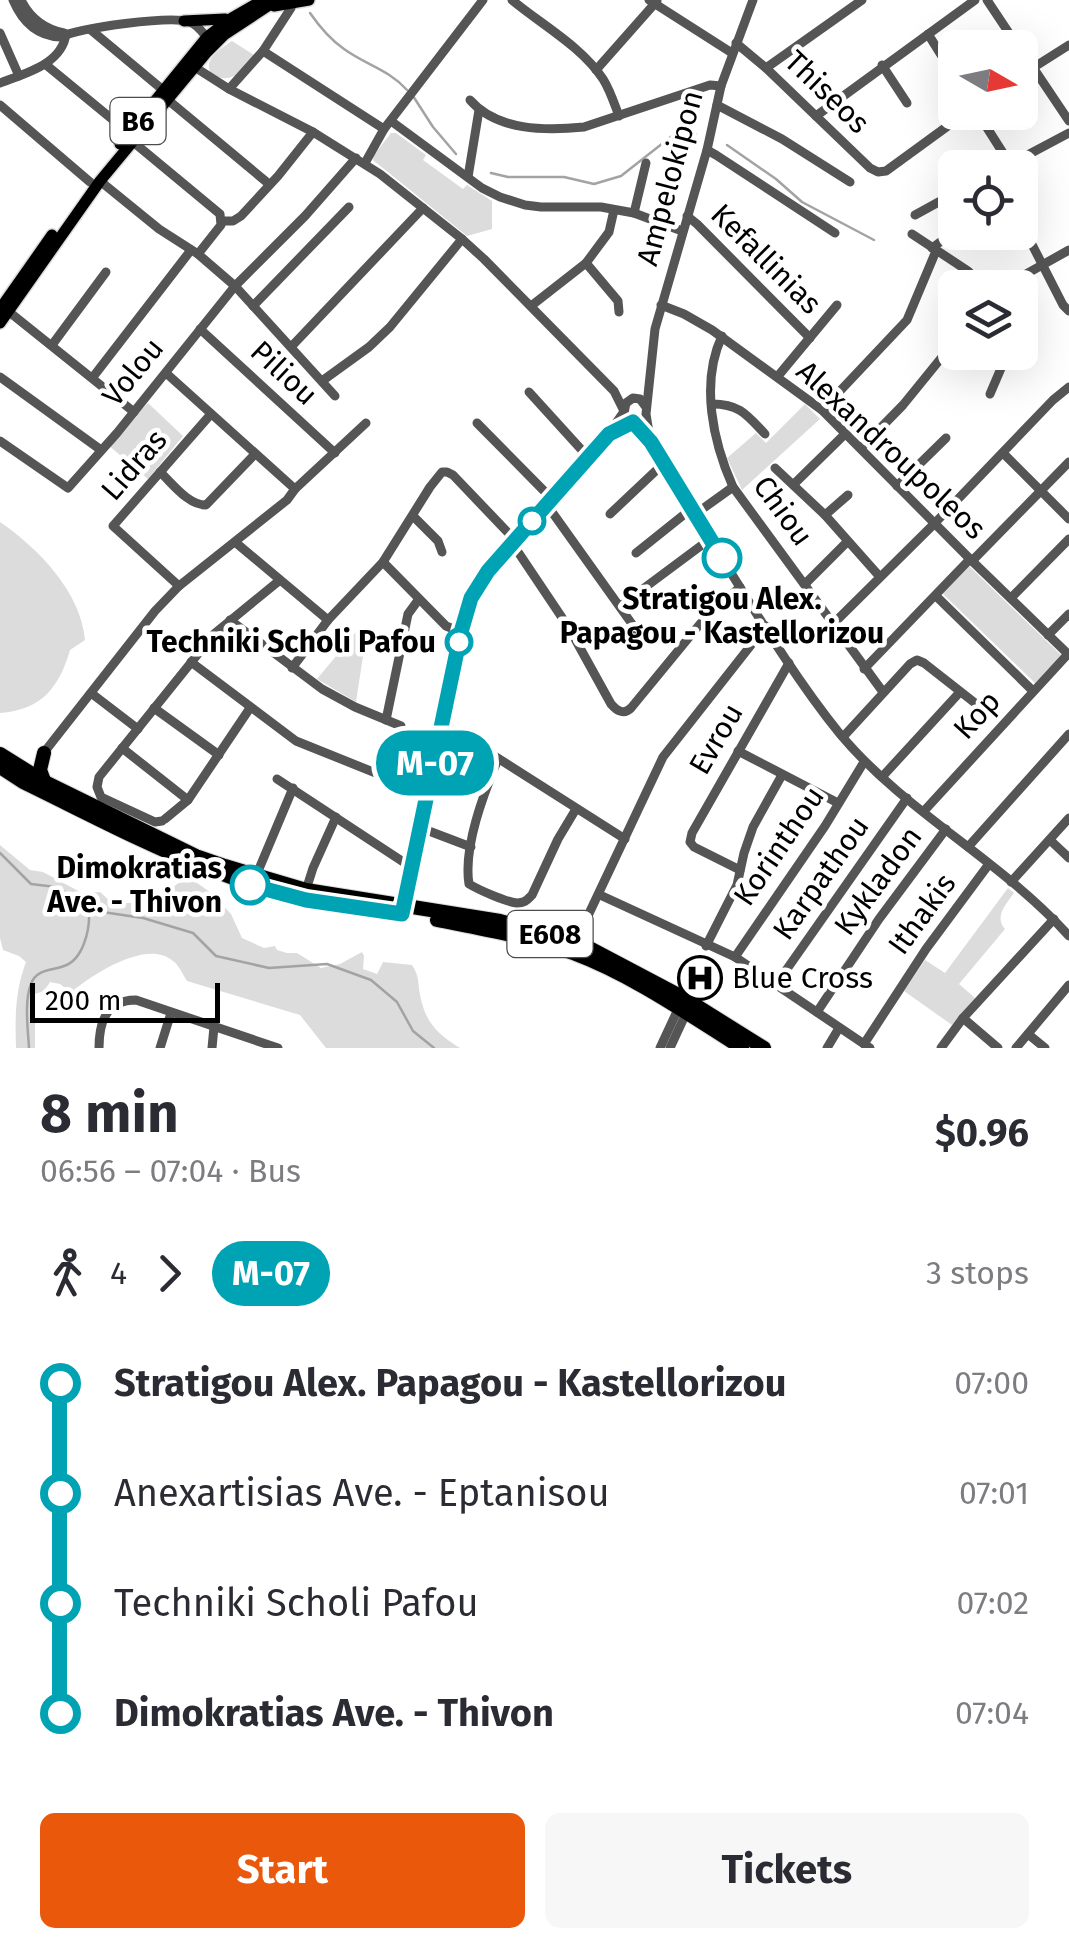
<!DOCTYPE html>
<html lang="en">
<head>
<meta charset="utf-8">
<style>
	:root { --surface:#fff; --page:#f7f7f7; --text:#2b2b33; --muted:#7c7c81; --accent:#ea580c }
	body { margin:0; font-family:"Fira Sans",sans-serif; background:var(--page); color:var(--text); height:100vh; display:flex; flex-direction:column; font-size:38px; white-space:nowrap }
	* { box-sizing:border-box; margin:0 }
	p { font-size:32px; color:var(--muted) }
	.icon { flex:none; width:55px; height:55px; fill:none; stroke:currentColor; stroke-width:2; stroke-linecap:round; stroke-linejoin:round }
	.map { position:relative; height:1048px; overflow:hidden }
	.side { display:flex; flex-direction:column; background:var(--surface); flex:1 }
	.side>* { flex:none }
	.badge { padding:0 20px; border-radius:32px; font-size:35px; line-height:65px }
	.needle { width:65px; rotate:99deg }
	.tools { position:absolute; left:938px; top:30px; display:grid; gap:20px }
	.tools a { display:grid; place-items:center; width:100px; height:100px; border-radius:15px; background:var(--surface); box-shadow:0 10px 40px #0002; font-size:50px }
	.scale { position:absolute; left:30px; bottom:25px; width:190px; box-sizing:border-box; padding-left:10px; border:5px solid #000; border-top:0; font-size:28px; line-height:35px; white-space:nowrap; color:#000; -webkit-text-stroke:8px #fff; paint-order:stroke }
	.map>.badge { position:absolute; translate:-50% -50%; box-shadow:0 0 0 5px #fff }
	.legs { display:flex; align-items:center; gap:15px; height:110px; padding:0 40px; font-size:32px }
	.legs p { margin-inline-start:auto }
	.head { display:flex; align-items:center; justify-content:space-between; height:170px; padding:0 40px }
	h1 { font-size:55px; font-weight:700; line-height:75px }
	.action { display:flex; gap:20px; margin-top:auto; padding:20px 40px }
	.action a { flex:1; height:115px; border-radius:15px; background:var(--accent); color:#fff; font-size:40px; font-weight:700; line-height:115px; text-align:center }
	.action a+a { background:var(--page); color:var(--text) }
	ul { padding:0 40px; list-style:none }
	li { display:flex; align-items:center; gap:35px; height:110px; font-size:38px }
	li i { display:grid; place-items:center; width:15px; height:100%; margin:0 12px; background:currentColor }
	li i::after { content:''; width:25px; height:25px; margin:-12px; border:8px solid; border-radius:50%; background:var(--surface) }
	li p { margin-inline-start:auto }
	li:first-child i { background:linear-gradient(#0000 50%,currentColor 0) }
	li:last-child i { background:linear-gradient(currentColor 50%,#0000 0) }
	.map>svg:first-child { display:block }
	.green { fill:#dcdcdc }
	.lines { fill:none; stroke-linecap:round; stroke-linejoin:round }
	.stream { stroke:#a3a3a3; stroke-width:2.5 }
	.major-casing { stroke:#dbdbdb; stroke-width:14 }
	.highway-casing { stroke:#dbdbdb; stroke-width:16 }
	.minor { stroke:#555; stroke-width:9 }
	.major { stroke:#000; stroke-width:11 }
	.highway { stroke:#000; stroke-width:14 }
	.line-1-casing { stroke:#fff; stroke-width:22 }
	.line-1 { stroke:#00a3b4; stroke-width:15 }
	.stop-1-dot { fill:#fff; stroke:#00a3b4; stroke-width:5 }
	.labels { text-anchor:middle; stroke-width:9; stroke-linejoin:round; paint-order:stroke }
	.shield { fill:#fff; stroke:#4c4c4c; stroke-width:2.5 }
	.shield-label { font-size:28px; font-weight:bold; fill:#000 }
	.street-label { font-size:30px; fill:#000; stroke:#fff }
	.stop-label { font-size:30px; font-weight:bold; fill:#000; stroke:#fff; text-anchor:end }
	.poi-label { font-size:30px; fill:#000; stroke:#fff; text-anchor:start }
</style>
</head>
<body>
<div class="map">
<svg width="1069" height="1048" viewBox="0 0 1069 1048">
	<rect width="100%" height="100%" fill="#fff"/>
	<g class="green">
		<path d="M232 41 254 55C249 61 244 69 238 74 224 84 199 75 213 56 218 50 226 45 232 41Z"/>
		<path d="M391 133H396L426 155 423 160 463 189 467 185 492 201V229L467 236 373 160 374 155Z"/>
		<path d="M148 403 183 436 148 479 107 444Z"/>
		<path d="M805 404 820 419 742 490 727 458 756 433 766 443Z"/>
		<path d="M0 522C38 548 81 592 85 640L70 650C59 688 41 710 0 713Z"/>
		<path d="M968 565 1061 655 1035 683 942 593Z"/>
		<path d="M361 626 367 630 356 702 317 679Z"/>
		<path d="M0 845 30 870 43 872 82 893 100 892 112 903H151L159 892 171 889 187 876 210 892 231 914 242 938 264 948 275 946 277 950 287 953H297L321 968 340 964 362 952 364 956 363 969 377 974 383 962 412 965C418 974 418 979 419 989 424 1020 434 1032 460 1048H326L300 1015 187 981C183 975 179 965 173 961 147 938 92 975 71 992L60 984 50 982 44 991 35 994V1048H16C15 1017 15 991 26 962L19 956 3 950 0 938Z"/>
		<path d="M1008 888 1014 893C1006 904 994 917 1005 929L959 984 975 998 952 1025 904 991 925 960 945 973Z"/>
	</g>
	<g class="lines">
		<g class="stream">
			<path d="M310 13C319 26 331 40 344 49 366 65 388 69 407 90"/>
			<path d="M413 96 433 127 456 154"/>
			<path d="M727 145 776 179 802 202 874 240"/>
			<path d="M491 173 508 177H564L594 184 621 176 677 132 696 134"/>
			<path d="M0 853 31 884 56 887 76 899 89 910 143 918 193 933 216 956 269 968 327 964 371 980 397 1002 413 1031 434 1048"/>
			<path d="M29 1048C28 1030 24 1001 31 984 36 969 51 971 64 966 83 960 90 930 89 912"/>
		</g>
		<g class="major-casing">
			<g id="major">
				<path d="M274 6 309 0"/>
				<path d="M184 21 225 19"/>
				<path d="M120 144 207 37 230 19 263 0"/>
				<path d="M0 309 52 235"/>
				<path d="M0 323 100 181 207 52 224 35 277 0"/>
			</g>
		</g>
		<g class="highway-casing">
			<g id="highway">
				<path d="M44 753 40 770 44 781"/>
				<path d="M0 754 45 782 196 856 225 866 306 890 500 921 576 941 684 998 764 1048"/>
				<path d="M0 767 23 782C130 834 226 889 346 906"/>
				<path d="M437 920C482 929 529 937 573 953 632 975 688 1014 742 1048"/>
			</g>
		</g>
		<g class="minor">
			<path d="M13 0C22 21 37 36 60 37 80 28 171 15 190 22 198 25 203 33 208 39"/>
			<path d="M21 0C30 18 44 29 64 33"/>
			<path d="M512 0C542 25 581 46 603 79 610 90 614 103 619 116"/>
			<path d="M649 0 732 53"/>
			<path d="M987 0 1019 48"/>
			<path d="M91 30 163 90"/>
			<path d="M0 33 19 76"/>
			<path d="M928 34 955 77"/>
			<path d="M736 43 766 68 870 168 878 172 886 171 967 112"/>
			<path d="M1020 48 1069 121"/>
			<path d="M263 51 384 129"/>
			<path d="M45 64 129 133"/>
			<path d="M882 65 907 103"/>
			<path d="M193 66 229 89 313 132 380 174 462 239 484 259 614 391 623 409"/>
			<path d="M766 68 862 0"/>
			<path d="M596 70 657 1"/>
			<path d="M1020 76 1069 45"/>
			<path d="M0 83C26 73 62 64 66 34"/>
			<path d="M229 89 263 51 291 8"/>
			<path d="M168 100 269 184"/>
			<path d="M470 100C497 131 546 131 584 127L710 85 721 86"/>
			<path d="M0 105 90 182"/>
			<path d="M717 105 782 139 850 182"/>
			<path d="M977 112 1010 164"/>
			<path d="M816 116 975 0"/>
			<path d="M391 121 482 188 500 197 525 205 541 207H601L634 213 682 231"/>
			<path d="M132 141 220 214 221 225 198 254"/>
			<path d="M707 150 716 155 835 233"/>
			<path d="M365 163 384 129 483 0"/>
			<path d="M1003 168 1069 133"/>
			<path d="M468 177 479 110"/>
			<path d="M100 181 159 229 198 254 235 286 335 396"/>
			<path d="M634 213 646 163"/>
			<path d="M915 215 955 193"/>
			<path d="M687 216 697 224 810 338"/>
			<path d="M223 221H233L241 216 278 176 313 132"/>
			<path d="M1020 221 1063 305 1069 311"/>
			<path d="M912 234 968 271 986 288"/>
			<path d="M932 248 955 231"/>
			<path d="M586 263 618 301 619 312"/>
			<path d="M1001 288 1069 250"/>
			<path d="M661 305 684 314 712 330 822 410 970 559 1069 655"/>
			<path d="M253 306 349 207"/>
			<path d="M531 306 586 263 609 232 614 210"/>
			<path d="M8 311 134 412"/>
			<path d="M1020 321V326"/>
			<path d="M200 329 335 453"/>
			<path d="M722 336C700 383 713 442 733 487L883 692"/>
			<path d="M52 345 106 272"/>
			<path d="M291 347 423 208"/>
			<path d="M166 373 295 489"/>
			<path d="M778 376 837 305"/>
			<path d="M0 377 101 450"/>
			<path d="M93 377 191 250"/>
			<path d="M322 381 369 347 390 327 462 239"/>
			<path d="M529 392 589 458"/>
			<path d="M990 394 1008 352"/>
			<path d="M712 404C740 404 747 415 765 434"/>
			<path d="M822 410 907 320 936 251"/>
			<path d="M624 413 626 403 633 398 640 399 646 407"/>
			<path d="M633 422C657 449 672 481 692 511 740 585 785 666 840 734 905 812 1001 860 1069 936"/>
			<path d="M477 423 552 499"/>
			<path d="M650 439 646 414 655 329 707 150 721 86 753 0"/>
			<path d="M0 441 68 488 117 433 235 286 305 216 356 158"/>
			<path d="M861 448 903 405 955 341"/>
			<path d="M1003 453 1069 519"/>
			<path d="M775 468 825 515 880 577"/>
			<path d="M160 472C173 484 188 505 206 505L255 454"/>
			<path d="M794 484 845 434"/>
			<path d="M897 486 946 438"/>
			<path d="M547 505 642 638"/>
			<path d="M610 514 664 463"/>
			<path d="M694 515 733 487"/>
			<path d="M825 515 848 495"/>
			<path d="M413 516 438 541 442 552"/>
			<path d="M235 542 328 620"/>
			<path d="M512 543 569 628 611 704C617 711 624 715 631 708L700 624 740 587"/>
			<path d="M636 553 691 509"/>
			<path d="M972 561 1069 462"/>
			<path d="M383 562 446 626 461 632"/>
			<path d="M805 584 847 542"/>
			<path d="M179 586 113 526 211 414"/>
			<path d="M936 596 1033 691"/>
			<path d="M1011 598 1069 539"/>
			<path d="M620 606 710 539"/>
			<path d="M230 620 322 689 355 707 401 726"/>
			<path d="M834 623 935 523 1053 400 1069 387"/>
			<path d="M1048 635 1069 614"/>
			<path d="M191 662 296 741 428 794"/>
			<path d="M292 668 328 620 383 562 430 487 442 472H447L453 475 515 540"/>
			<path d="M864 669 970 559"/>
			<path d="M91 693 138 729"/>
			<path d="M154 708 219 755"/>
			<path d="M386 720 408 614 419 599"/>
			<path d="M442 725 463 736 625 839"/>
			<path d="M843 737 910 664 917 660 924 663 975 703"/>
			<path d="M122 748 188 800 250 708"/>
			<path d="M738 751 838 803"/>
			<path d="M42 755 155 611 179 586 287 500 295 489 366 423"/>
			<path d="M498 759C484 793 463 847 469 884 479 890 506 902 517 903 525 903 527 900 532 895L558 839 576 809"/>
			<path d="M882 777 960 692"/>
			<path d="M277 779 411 867"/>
			<path d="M924 811 1068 654"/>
			<path d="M165 819 188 800"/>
			<path d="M162 821 155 822 101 797 97 787 99 777 214 634 280 580"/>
			<path d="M421 828 471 847"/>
			<path d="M1050 840 1069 858"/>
			<path d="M968 847 1069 734"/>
			<path d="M740 870 694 847 690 842 692 833 789 663"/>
			<path d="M256 876 293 788"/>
			<path d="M1011 882 1069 818"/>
			<path d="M306 890 313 868 336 817"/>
			<path d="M600 895 735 957 870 1048"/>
			<path d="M403 914 461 632C473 581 504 552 538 515 568 482 598 450 623 413"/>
			<path d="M576 941 663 757 766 626"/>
			<path d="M706 946 737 885 744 853 753 827 782 775"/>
			<path d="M735 957 825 826 864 762"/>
			<path d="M775 986 907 798"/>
			<path d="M817 1012 879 919 946 829"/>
			<path d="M963 1018 998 1048"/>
			<path d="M1028 1034 1045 1048"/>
			<path d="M864 1044 926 949 989 864"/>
			<path d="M99 1048C99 1022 106 1000 136 1000L278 1048"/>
			<path d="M160 1048 171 1013"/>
			<path d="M212 1048 214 1027"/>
			<path d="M660 1048 680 1005"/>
			<path d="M670 1048 688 1009"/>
			<path d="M827 1048 839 1028"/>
			<path d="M941 1048 963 1018 1054 919"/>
			<path d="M1016 1048 1069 985"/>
		</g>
		<use href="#major" class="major"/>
		<use href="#highway" class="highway"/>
	</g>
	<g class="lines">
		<g class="line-1-casing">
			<path id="line-1" d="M250 885 306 900 402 914 461 632 471 598 488 571 609 434 633 422 651 442 722 558"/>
		</g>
		<use href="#line-1" class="line-1"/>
	</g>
	<defs>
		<g id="hospital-ring" transform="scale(2.25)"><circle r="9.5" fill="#fff" stroke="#000" stroke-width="1.5"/><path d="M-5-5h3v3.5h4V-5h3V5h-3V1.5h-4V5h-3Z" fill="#000"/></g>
	</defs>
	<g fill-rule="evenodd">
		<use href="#hospital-ring" x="700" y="978"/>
	</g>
	<g class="stop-1-dot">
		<circle cx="532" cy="521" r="12"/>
		<circle cx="722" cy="558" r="18"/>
		<circle cx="459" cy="642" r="12"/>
		<circle cx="250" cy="885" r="18"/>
	</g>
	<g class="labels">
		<g class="shield">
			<rect x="110.5" y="98" width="55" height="46" rx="8"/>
			<rect x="507.5" y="911" width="85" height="46" rx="8"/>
		</g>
		<g class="shield-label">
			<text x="138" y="131">B6</text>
			<text x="550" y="944">E608</text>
		</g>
		<g class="street-label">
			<text transform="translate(827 92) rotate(44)" y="10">Thiseos</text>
			<text transform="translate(670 178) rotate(-75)" y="10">Ampelokipon</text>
			<text transform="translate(766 259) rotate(45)" y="10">Kefallinias</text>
			<text transform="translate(133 372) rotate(-51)" y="10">Volou</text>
			<text transform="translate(284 373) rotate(43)" y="10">Piliou</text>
			<text transform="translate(891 450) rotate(43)" y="10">Alexandroupoleos</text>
			<text transform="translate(134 465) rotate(-49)" y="10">Lidras</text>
			<text transform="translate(783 511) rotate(54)" y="10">Chiou</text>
			<text transform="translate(977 715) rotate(-48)" y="10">Kop</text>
			<text transform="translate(716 739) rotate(-60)" y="10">Evrou</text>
			<text transform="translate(779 846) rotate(-56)" y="10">Korinthou</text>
			<text transform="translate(821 878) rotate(-55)" y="10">Karpathou</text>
			<text transform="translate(878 881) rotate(-54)" y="10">Kykladon</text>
			<text transform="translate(922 914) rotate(-54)" y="10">Ithakis</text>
		</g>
		<g class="stop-label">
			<text x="722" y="609" text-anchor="middle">Stratigou Alex.<tspan x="722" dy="34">Papagou - Kastellorizou</tspan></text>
			<text x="436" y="652">Techniki Scholi Pafou</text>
			<text x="222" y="878">Dimokratias<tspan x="222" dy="34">Ave. - Thivon</tspan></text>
		</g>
		<g class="poi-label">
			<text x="732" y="988">Blue Cross</text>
		</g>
	</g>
</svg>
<div class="tools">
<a><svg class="needle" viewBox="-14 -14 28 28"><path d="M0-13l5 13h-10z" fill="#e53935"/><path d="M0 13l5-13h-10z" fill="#7c7c81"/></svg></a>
<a><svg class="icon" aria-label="locate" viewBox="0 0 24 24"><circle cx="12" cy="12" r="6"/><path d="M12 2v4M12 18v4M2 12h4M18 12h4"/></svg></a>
<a><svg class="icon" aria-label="layers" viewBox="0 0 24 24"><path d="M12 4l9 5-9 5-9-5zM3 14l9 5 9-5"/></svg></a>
</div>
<div class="scale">200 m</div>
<b class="badge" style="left:435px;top:763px;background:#00a3b4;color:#fff">M-07</b>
</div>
<section class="side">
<div class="head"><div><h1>8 min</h1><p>06:56 – 07:04 · Bus</p></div><b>$0.96</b></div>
<div class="legs"><svg class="icon" aria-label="walk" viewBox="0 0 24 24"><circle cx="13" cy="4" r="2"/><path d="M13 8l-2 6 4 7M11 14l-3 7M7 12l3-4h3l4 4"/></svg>4<svg class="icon" aria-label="forward" viewBox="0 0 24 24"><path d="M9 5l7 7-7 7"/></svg><b class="badge" style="background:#00a3b4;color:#fff">M-07</b><p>3 stops</p></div>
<ul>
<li><i style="color:#00a3b4"></i><b>Stratigou Alex. Papagou - Kastellorizou</b><p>07:00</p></li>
<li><i style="color:#00a3b4"></i><span>Anexartisias Ave. - Eptanisou</span><p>07:01</p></li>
<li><i style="color:#00a3b4"></i><span>Techniki Scholi Pafou</span><p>07:02</p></li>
<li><i style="color:#00a3b4"></i><b>Dimokratias Ave. - Thivon</b><p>07:04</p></li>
</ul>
<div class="action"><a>Start</a><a>Tickets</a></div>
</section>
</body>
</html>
